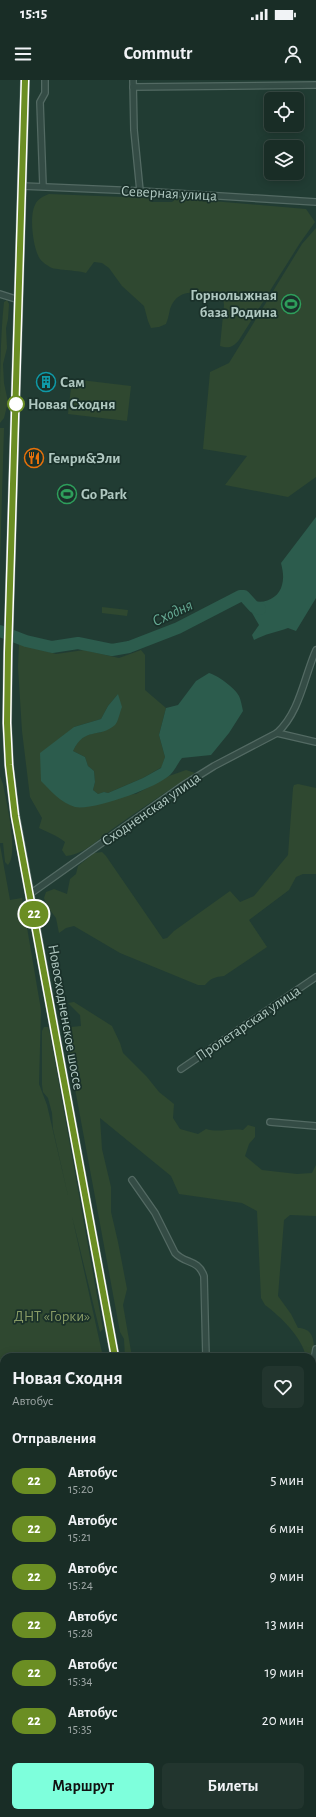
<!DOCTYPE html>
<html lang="ru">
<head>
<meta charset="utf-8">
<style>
	:root { --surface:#192d26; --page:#22352e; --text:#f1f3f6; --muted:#9fa8a7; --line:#374943; --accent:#7effdc }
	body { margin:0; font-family:"Alegreya Sans",sans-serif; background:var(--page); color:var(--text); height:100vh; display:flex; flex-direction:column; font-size:15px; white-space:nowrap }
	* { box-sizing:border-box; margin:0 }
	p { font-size:13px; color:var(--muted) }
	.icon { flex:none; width:22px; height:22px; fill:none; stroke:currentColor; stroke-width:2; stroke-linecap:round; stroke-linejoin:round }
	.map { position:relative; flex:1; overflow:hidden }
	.side { position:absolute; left:0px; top:1273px; width:316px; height:464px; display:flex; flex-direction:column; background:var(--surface); border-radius:12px 12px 0 0; box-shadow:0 2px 10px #0003,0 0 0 1px var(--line) }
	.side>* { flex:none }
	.badge { padding:0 8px; border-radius:13px; font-size:14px; line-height:26px }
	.buttons { position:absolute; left:264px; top:12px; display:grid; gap:8px }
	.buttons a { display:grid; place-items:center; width:40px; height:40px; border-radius:6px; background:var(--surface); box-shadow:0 2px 10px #0003,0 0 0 1px var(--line); font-size:20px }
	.map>.badge { position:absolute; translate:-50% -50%; box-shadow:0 0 0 2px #fff }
	h2 { padding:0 12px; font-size:15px; line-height:36px }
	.round { display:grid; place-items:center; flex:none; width:42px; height:42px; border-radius:6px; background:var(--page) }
	.headline { display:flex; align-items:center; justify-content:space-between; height:68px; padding:0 12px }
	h1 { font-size:19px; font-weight:700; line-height:30px }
	.button { display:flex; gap:8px; margin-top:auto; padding:8px 12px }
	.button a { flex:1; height:46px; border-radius:6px; background:var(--accent); color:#111; font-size:16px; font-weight:700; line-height:46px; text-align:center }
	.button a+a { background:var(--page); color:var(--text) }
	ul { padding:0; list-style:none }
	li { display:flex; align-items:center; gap:12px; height:48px; padding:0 12px }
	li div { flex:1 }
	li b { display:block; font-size:15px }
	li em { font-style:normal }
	li .badge { min-width:44px; font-weight:700; text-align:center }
	.status { display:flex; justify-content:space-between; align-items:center; height:28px; padding:0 20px; background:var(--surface); direction:ltr }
	.status svg { height:11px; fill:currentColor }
	header { display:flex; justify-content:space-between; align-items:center; height:52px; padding:0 12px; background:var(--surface); font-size:18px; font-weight:700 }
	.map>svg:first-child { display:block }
	.green { fill:#2f4830 }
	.water { fill:#2c5c4d }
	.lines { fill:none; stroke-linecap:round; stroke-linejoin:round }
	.river { stroke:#2c5c4d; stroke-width:12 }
	.street-casing { stroke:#536a63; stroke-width:8 }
	.secondary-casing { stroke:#536a63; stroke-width:10 }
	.street { stroke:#344c45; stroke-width:5.5 }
	.secondary { stroke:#425f58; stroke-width:8 }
	.line-casing { stroke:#fff; stroke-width:9 }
	.line { stroke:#6b8e23; stroke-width:6 }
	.stop-dot { fill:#fff; stroke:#6b8e23; stroke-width:2 }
	.labels { text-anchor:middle; stroke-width:3.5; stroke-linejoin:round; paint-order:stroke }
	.street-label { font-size:15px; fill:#b0c8c1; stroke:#1a312a }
	.poi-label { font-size:15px; font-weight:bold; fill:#b0c8c1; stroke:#1a312a; text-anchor:start }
	.stop-label { font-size:15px; font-weight:bold; fill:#b0c8c1; stroke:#1a312a; text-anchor:start }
	.park-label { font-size:15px; fill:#889b65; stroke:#1a312a }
	.water-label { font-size:16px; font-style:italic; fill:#66aa94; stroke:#1a312a }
</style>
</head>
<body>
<div class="status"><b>15:15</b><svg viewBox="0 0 49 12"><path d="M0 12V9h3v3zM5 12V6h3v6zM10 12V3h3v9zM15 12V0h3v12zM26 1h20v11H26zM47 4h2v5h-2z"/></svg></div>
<header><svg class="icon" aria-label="menu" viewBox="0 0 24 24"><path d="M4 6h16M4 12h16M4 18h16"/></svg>Commutr<svg class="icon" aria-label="person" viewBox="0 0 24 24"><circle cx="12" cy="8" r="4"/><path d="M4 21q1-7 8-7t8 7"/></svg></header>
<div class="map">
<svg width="316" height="1737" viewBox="0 0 316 1737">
	<rect width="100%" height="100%" fill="#213c33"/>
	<g class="green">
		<path d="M49 114 148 118 152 122H172L177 118 306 129 315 142 300 163 239 260C233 267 229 269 220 266L224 225 223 218C204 214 179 204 170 229 169 234 168 239 166 244L159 247 151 248 148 241 144 226 122 206 109 188 102 183 94 182 86 193C77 190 53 190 50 187 47 185 42 182 40 179 33 169 29 136 35 125 37 119 44 116 49 114Z"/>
		<path d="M316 148V397L288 417 225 405 247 376 203 369 210 292 229 283 302 164Z"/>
		<path d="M7 220 9 224 8 239 6 248 7 268 3 284 4 303 8 322 4 338 0 343C0 306 0 258 4 222Z"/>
		<path d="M72 299 131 306 127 341 68 334Z"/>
		<path d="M0 348H4L0 483Z"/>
		<path d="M102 527 128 530 127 536 102 533Z"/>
		<path d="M19 564 56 574 84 570 119 578 141 570 145 575V610L166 628 159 655 165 677 162 687 143 698 108 713 104 712 98 714 93 710 95 702 94 691 88 686 85 677 73 671C80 656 86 654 102 652L118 614 108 626 101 639 74 647 60 719 136 714 169 696 186 690 195 693C169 710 143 727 118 745 101 756 87 774 66 776L62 770 65 762C56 755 49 753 39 748L42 738 30 717 22 651 18 587Z"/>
		<path d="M0 696 3 704C6 720 19 775 8 785L5 782 3 763H0Z"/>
		<path d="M298 704 316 708V794H303L296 797 289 810 249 840 267 867 224 896C215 897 211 898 205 905H198L120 873 74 846 66 848 59 853 56 838 47 826 44 818 46 812 54 809 67 814 70 799 76 794 78 786 94 773 102 772 106 776 163 859 167 858 174 851 230 811 240 822 254 816 288 775 293 708 294 705Z"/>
		<path d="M0 765 10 820 22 818 41 930 39 1004 47 1025 69 1120 53 1049 52 1033 48 1018 43 1012 42 1005V951L44 947H48L50 954 103 1249 100 1252 72 1136 103 1277H4V1286L0 1289Z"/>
		<path d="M74 922 112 946 120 963 123 973 147 997 159 1012 174 1024 173 1038 180 1049 198 1054 206 1049C218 1053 230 1048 243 1050L248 1045 255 1047V1057L249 1064 245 1076 262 1090 297 1094 312 1093 316 1085V1136L290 1135 284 1140 278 1216 291 1234 298 1248C316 1248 315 1266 313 1283L312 1277H306C302 1257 281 1237 265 1225L261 1218 257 1131 242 1123 179 1114 171 1096 100 1038 102 1069 111 1107V1132L118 1162 127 1209 123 1225 132 1277H125L124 1259 120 1252 61 933 71 947 81 946 80 935 68 923Z"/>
		<path d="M4 1295V1712L0 1713V1298Z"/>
		<path d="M312 1471 316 1475V1737H207L206 1733H312Z"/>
	</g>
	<g class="water">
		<path d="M316 437V518L296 551 288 548C277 552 265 554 254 560L252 555 259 545 245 521 249 518C260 527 279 519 282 505 284 498 283 491 281 483Z"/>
		<path d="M209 593C217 595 235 608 239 616 241 620 242 627 243 631L229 653 211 675 182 678C178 683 175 690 170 695 156 708 93 731 75 727 61 723 50 710 41 701L40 673 74 647 101 639 108 626 118 614 122 627C120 632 118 642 115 645 99 659 85 646 73 671L85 677 88 686 94 691 95 702 93 710 98 714 104 712 108 713 143 698 161 688 165 677 159 655 166 628 178 625 196 601Z"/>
	</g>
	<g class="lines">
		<path class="river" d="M0 551 26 561 52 567 78 563 112 570 129 567 178 548 240 516H244L254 527 260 529"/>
		<g class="street-casing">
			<g id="street">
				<path d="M133 0 134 50 140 111"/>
				<path d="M133 7 316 5"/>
				<path d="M22 106 140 111 316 122"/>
				<path d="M43 106 40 22 45 13V0"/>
				<path d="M0 214 19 220"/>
				<path d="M277 653 316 662"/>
				<path d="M30 814 182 706 214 686 277 653C300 632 304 597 316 570"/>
				<path d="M181 989 316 897"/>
				<path d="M270 1042 316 1046"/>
				<path d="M132 1100 155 1133 175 1173C185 1184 198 1179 204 1196L206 1277"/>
				<path d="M312 1291 316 1269"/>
				<path d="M312 1459 316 1463"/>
			</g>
		</g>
		<g class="secondary-casing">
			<g id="secondary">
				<path d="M25 0 8 573 7 643 9 685 15 735 115 1277"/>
				<path d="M197 1733 198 1737"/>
			</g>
		</g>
		<use href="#street" class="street"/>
		<use href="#secondary" class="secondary"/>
	</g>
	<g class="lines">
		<g class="line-casing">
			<path id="line" d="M25 0 8 573 7 643 9 685 15 736 115 1277"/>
		</g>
		<use href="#line" class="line"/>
	</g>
	<defs>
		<g id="stadium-ring" transform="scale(1)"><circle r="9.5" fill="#1a312a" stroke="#2e9e5b" stroke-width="1.5"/><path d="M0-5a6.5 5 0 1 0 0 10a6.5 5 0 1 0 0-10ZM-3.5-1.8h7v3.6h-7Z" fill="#2e9e5b"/></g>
		<g id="building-ring" transform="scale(1)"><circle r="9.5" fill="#1a312a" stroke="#0f9aa8" stroke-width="1.5"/><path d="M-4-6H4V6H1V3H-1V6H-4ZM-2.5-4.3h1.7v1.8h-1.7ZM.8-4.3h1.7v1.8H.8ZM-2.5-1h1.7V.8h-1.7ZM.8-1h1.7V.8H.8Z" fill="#0f9aa8"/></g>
		<g id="restaurant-ring" transform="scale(1)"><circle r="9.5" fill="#1a312a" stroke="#e8710a" stroke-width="1.5"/><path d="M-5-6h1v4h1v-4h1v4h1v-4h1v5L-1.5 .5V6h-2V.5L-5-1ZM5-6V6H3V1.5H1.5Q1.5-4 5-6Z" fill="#e8710a"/></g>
	</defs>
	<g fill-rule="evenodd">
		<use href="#stadium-ring" x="291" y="224"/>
		<use href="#building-ring" x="46" y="302"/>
		<use href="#restaurant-ring" x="34" y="378"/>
		<use href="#stadium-ring" x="67" y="414"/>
	</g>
	<circle class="stop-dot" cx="16" cy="324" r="8"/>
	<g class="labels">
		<g class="street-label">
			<text transform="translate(169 113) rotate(3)" y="5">Северная улица</text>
			<text transform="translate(151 729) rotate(-35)" y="5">Сходненская улица</text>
			<text transform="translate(66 937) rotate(80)" y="5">Новосходненское шоссе</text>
			<text transform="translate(248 943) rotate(-34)" y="5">Пролетарская улица</text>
		</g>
		<g class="poi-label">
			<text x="277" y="220" text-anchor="end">Горнолыжная<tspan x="277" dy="17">база Родина</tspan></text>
			<text x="60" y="307">Сам</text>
			<text x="48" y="383">Гемри&amp;Эли</text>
			<text x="81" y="419">Go Park</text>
		</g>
		<g class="stop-label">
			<text x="28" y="329">Новая Сходня</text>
		</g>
		<g class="park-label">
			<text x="52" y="1241">ДНТ «Горки»</text>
		</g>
		<g class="water-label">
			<text transform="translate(172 532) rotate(-25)" y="6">Сходня</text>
		</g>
	</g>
</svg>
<div class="buttons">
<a><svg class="icon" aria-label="locate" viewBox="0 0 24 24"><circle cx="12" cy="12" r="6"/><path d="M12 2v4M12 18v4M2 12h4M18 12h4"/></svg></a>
<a><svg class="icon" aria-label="layers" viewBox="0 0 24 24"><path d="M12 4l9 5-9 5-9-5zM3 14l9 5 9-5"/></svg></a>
</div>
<b class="badge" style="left:34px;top:834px;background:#6b8e23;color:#fff">22</b>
<section class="side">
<div class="headline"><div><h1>Новая Сходня</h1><p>Автобус</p></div><a class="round"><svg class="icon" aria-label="heart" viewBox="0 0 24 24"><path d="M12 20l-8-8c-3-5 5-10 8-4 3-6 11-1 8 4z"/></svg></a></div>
<h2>Отправления</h2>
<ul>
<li><span class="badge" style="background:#6b8e23;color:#fff">22</span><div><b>Автобус</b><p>15:20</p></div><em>5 мин</em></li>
<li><span class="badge" style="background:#6b8e23;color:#fff">22</span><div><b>Автобус</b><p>15:21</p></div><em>6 мин</em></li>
<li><span class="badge" style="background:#6b8e23;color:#fff">22</span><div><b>Автобус</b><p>15:24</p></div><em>9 мин</em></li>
<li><span class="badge" style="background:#6b8e23;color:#fff">22</span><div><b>Автобус</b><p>15:28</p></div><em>13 мин</em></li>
<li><span class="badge" style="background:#6b8e23;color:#fff">22</span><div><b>Автобус</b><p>15:34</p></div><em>19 мин</em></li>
<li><span class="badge" style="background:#6b8e23;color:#fff">22</span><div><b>Автобус</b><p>15:35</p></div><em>20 мин</em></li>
</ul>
<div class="button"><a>Маршрут</a><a>Билеты</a></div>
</section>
</div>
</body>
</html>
